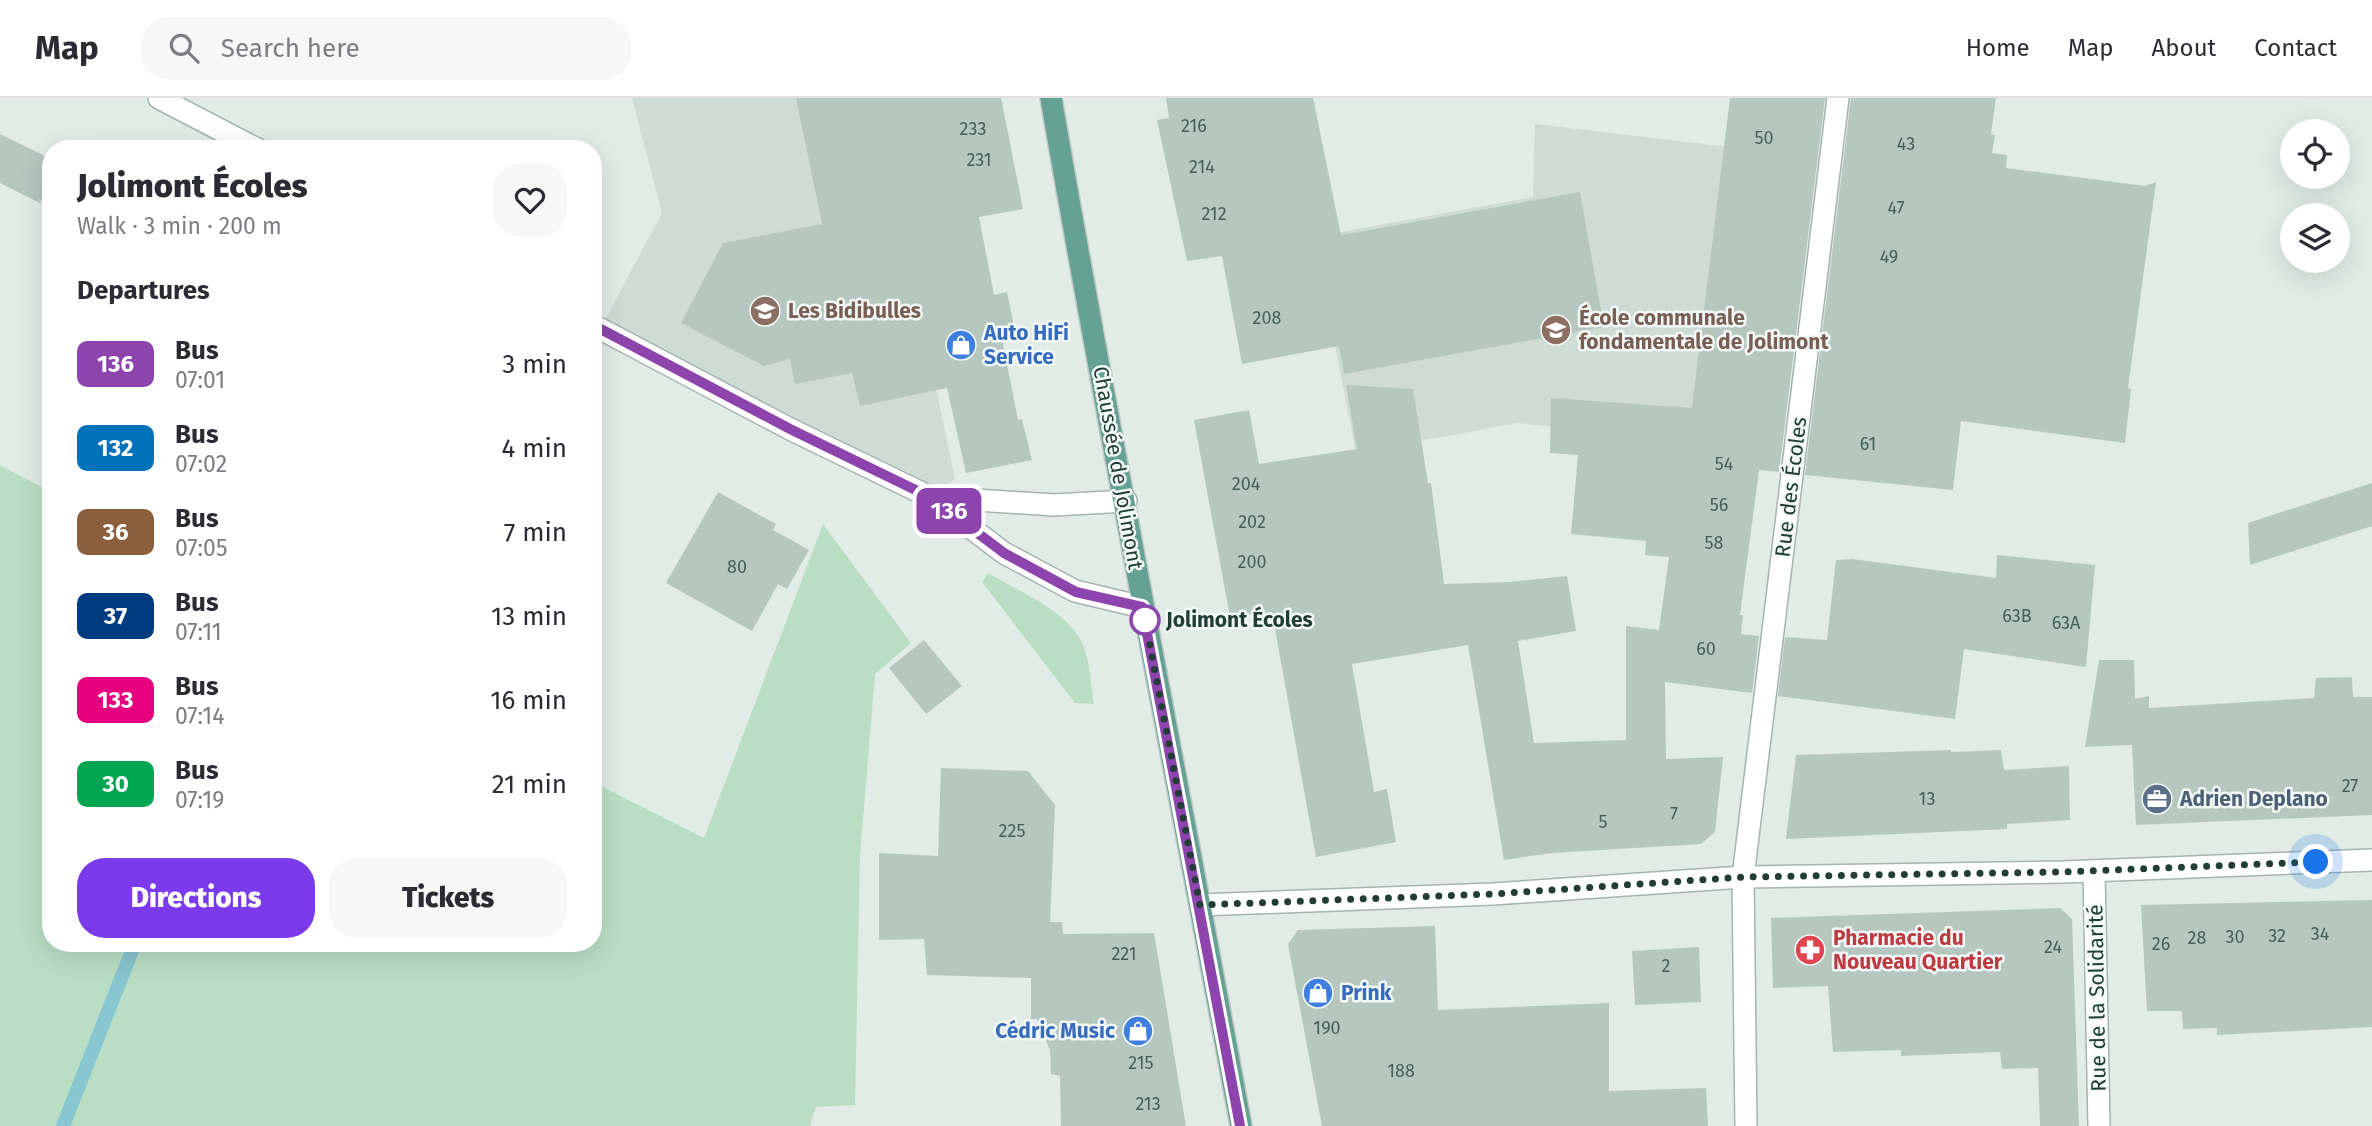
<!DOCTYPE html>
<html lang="en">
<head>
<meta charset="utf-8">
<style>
	:root { --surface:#fff; --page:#f7f7f7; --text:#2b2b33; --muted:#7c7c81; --line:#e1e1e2; --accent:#7c3aed }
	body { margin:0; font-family:"Fira Sans",sans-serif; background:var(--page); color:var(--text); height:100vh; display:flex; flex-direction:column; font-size:26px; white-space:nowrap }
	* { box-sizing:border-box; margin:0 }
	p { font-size:23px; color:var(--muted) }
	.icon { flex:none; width:38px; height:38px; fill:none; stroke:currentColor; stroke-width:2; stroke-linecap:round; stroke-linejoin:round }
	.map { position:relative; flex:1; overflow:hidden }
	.drawer { position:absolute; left:42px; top:42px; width:560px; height:812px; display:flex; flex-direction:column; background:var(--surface); border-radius:28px; box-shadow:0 7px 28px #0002 }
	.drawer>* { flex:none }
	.badge { padding:0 14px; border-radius:10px; font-size:24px; line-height:46px }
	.tools { position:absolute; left:2280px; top:21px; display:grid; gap:14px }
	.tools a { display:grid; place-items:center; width:70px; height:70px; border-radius:50%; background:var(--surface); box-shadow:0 7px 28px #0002; font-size:35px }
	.you { position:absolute; width:35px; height:35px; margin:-18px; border:5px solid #fff; border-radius:50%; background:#1a73e8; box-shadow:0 0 0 10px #1a73e833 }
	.map>.badge { position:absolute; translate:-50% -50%; box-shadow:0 0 0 4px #fff }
	h2 { padding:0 35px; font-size:26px; line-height:63px }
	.round { display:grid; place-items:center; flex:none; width:74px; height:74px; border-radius:28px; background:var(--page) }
	.overview { display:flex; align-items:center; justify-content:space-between; height:119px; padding:0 35px }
	h1 { font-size:33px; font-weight:800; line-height:52px }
	.button { display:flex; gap:14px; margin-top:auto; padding:14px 35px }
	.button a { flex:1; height:80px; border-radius:28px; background:var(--accent); color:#fff; font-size:28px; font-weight:800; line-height:80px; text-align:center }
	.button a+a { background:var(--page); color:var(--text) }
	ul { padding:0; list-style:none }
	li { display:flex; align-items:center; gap:21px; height:84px; padding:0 35px }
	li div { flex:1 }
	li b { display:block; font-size:26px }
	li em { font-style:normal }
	li .badge { min-width:77px; font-weight:700; text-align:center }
	header { display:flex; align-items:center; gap:42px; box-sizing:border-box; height:98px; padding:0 35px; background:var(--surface); border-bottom:2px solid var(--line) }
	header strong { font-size:33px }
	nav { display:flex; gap:38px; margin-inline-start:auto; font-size:24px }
	.search { width:490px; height:63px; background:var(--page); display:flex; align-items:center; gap:18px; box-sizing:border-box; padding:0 24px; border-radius:28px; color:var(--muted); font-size:26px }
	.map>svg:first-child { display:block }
	.built { fill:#cfdcd6 }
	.green { fill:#badec4 }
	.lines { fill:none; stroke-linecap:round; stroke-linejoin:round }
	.stream { stroke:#88c6d2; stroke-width:14 }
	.building { fill:#b6c7c0 }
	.street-casing { stroke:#a4b4ae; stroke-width:24 }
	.primary-casing { stroke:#c1c9c7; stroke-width:24 }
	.street { stroke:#fff; stroke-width:21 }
	.primary { stroke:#65a293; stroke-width:21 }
	.line-casing { stroke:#fff; stroke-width:16 }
	.line { stroke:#8e44ad; stroke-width:10 }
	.walk { stroke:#213d36; stroke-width:7; stroke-dasharray:0 12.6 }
	.stop-dot { fill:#fff; stroke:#8e44ad; stroke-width:3.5 }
	.labels { text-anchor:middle; stroke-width:5; stroke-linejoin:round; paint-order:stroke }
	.number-label { font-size:18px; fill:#466058 }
	.education-label { font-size:21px; font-weight:bold; fill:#785e54; stroke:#f2f8f5; text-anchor:start }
	.shop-label { font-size:21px; font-weight:bold; fill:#366cbe; stroke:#f2f8f5; text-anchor:start }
	.street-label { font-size:21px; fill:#213d36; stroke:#f2f8f5 }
	.stop-label { font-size:21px; font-weight:bold; fill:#213d36; stroke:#f2f8f5; text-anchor:start }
	.service-label { font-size:21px; font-weight:bold; fill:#4e5e75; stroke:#f2f8f5; text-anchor:start }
	.health-label { font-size:21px; font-weight:bold; fill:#be3a42; stroke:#f2f8f5; text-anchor:start }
</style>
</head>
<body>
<header>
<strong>Map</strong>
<div class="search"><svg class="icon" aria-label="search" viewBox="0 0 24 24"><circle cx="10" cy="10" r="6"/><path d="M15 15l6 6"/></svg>Search here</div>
<nav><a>Home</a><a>Map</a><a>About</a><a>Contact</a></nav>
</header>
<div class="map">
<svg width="2372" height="1028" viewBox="0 0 2372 1028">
	<rect width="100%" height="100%" fill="#e1ece7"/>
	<g class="built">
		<path d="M632 0H875L955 381 930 399 600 231 662 115Z"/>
		<path d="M1535 26 1721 48 1799 62 1765 351 1517 325 1356 355 1314 139 1533 99Z"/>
	</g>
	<g class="green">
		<path d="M0 367 51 394V845H593V684L704 740 823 426 911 545 875 576 860 758 855 1007 816 1009 810 1028H0Z"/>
		<path d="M988 475C1019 494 1073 514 1085 552 1090 568 1091 588 1094 606L1075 605 982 484Z"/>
	</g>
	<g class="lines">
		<path class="stream" d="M63 1028 135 845"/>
	</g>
	<g class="building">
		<path d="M796 0H1001L1023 111 979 119 994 197 1007 194 1015 233 1001 236 1018 322 1022 321 1032 362 966 375 947 290 860 308 852 275 795 286 790 261 764 268 681 225 723 145 822 126Z"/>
		<path d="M1166 0H1313L1341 137 1580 94 1604 229 1344 276 1339 248 1242 266 1222 158 1187 163 1157 22 1169 20Z"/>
		<path d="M1730 0H1825L1779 374 1759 372 1740 517H1743L1741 536 1759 538 1752 595 1665 584 1666 661 1723 659 1715 734 1701 746 1552 755 1504 762 1468 547 1352 566 1374 694 1387 691 1396 744 1316 759 1272 514 1230 519 1194 322 1249 312 1259 366 1357 351 1346 287 1413 291 1428 385H1431L1444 486 1509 484 1567 478 1576 533 1518 543 1534 645 1626 642V528L1659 532 1669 459 1645 457 1646 443 1571 436 1578 357 1550 355 1551 300 1692 310Z"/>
		<path d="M1851 0H1996L1991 36 1995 37 1992 55 2007 57 2006 70 2145 88 2156 84 2128 290 2131 291 2125 345 1961 323 1953 392 1805 377Z"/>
		<path d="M0 36 51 61V106L42 101 40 105 0 85Z"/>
		<path d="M2372 385V428L2250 467 2248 425Z"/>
		<path d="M718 394 776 426 773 432 809 452 787 491 778 486 752 533 666 485Z"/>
		<path d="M1997 457 2095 467 2086 569 1964 551 1955 621 1778 598 1785 539 1827 542 1836 462 1852 461 1996 480Z"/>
		<path d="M924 542 962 588 926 616 889 570Z"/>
		<path d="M2099 562H2134L2135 601 2149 598V610L2314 600 2316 580 2352 579 2353 599H2372V717L2136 727 2132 647 2085 649Z"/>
		<path d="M1951 652V654L2001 652 2004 672 2069 668 2070 722 2007 726V731L1786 741 1796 657Z"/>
		<path d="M941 670 1028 673 1055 707 1050 824H1062L1063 836 1154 835 1186 1028H1061L1060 978 1051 976 1050 952 1037 921H1031V880L927 877 924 841 879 842V755L938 758Z"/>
		<path d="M2372 802V929L2217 937V930L2183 931 2182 913H2147L2141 807Z"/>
		<path d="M2060 810 2072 821 2079 1028H2040L2038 970 2002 971 2000 954 1901 958V952L1833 954 1828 888 1773 890 1771 820Z"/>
		<path d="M1435 828 1438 912 1609 905V993L1706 990 1708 1028H1322L1288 846 1298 832Z"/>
		<path d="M1699 849 1701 904 1635 907 1632 853Z"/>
	</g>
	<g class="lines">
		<g class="street-casing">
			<g id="street">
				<path d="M159 0 257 51"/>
				<path d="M593 227 790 331 930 399 1004 455 1075 493 1142 509"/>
				<path d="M930 399 1054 407 1126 403"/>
				<path d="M2094 773 2099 1028"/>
				<path d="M1200 807 1493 796 1743 779 2063 774 2372 762"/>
				<path d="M1746 1028 1743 779 1838 0"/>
			</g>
		</g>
		<g class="primary-casing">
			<path id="primary" d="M1051 0C1110 343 1178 685 1241 1028"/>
		</g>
		<use href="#street" class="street"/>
		<use href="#primary" class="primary"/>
	</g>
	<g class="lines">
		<g class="line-casing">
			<path id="line" d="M593 227 790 331 930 399 1004 455 1076 494 1142 509 1240 1028"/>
		</g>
		<use href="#line" class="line"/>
		<path class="walk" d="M1145 522 1200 807 1493 796 1743 779 2063 774 2316 764"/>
	</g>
	<defs>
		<g id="school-disc" transform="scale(1.575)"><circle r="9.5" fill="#8d6e63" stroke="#f2f8f5"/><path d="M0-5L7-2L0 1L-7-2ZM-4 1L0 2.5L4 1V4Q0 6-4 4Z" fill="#fff"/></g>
		<g id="shop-disc" transform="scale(1.575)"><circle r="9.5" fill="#3f7fe0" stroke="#f2f8f5"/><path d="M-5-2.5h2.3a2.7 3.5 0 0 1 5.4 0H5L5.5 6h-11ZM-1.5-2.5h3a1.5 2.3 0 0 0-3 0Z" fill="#fff"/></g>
		<g id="office-disc" transform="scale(1.575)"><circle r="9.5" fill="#5c6f8a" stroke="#f2f8f5"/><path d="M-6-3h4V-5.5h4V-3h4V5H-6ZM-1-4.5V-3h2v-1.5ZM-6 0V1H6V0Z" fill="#fff"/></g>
		<g id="pharmacy-disc" transform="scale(1.575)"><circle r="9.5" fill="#e0444e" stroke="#f2f8f5"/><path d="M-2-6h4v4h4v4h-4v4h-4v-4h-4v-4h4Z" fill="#fff"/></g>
	</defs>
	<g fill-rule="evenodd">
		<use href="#school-disc" x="765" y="213"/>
		<use href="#school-disc" x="1556" y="232"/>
		<use href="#shop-disc" x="961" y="247"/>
		<use href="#office-disc" x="2157" y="701"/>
		<use href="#pharmacy-disc" x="1810" y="852"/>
		<use href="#shop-disc" x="1318" y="895"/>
		<use href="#shop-disc" x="1138" y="933"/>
	</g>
	<circle class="stop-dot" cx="1145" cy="522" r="14"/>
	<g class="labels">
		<g class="number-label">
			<text x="1194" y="34">216</text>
			<text x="973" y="37">233</text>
			<text x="1764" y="46">50</text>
			<text x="1906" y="52">43</text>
			<text x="979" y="68">231</text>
			<text x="1202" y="75">214</text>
			<text x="1896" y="116">47</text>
			<text x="1214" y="122">212</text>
			<text x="1889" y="165">49</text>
			<text x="1267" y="226">208</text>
			<text x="1868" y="352">61</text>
			<text x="1724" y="372">54</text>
			<text x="1246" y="392">204</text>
			<text x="1719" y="413">56</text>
			<text x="1252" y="430">202</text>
			<text x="1714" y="451">58</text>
			<text x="1252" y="470">200</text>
			<text x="737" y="475">80</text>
			<text x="2017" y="524">63B</text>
			<text x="2066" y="531">63A</text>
			<text x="1706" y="557">60</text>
			<text x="2350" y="694">27</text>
			<text x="1927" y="707">13</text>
			<text x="1674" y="722">7</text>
			<text x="1603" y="730">5</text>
			<text x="1012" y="739">225</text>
			<text x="2320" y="842">34</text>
			<text x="2277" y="844">32</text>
			<text x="2235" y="845">30</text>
			<text x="2197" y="846">28</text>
			<text x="2161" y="852">26</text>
			<text x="2053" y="855">24</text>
			<text x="1124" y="862">221</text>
			<text x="1666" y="874">2</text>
			<text x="1327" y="936">190</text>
			<text x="1141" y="971">215</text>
			<text x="1401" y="979">188</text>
			<text x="1148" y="1012">213</text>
		</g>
		<g class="education-label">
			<text x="788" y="220">Les Bidibulles</text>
			<text x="1579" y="227">École communale<tspan x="1579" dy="24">fondamentale de Jolimont</tspan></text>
		</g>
		<g class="shop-label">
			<text x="984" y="242">Auto HiFi<tspan x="984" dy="24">Service</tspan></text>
			<text x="1341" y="902">Prink</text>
			<text x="1115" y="940" text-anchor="end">Cédric Music</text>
		</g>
		<g class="street-label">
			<text transform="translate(1118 370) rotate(80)" y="7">Chaussée de Jolimont</text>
			<text transform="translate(1791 389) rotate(-83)" y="7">Rue des Écoles</text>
			<text transform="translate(2097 900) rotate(-91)" y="7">Rue de la Solidarité</text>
		</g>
		<g class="stop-label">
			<text x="1166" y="529">Jolimont Écoles</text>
		</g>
		<g class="service-label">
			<text x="2180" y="708">Adrien Deplano</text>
		</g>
		<g class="health-label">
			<text x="1833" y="847">Pharmacie du<tspan x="1833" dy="24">Nouveau Quartier</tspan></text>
		</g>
	</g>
</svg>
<div class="tools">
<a><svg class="icon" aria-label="locate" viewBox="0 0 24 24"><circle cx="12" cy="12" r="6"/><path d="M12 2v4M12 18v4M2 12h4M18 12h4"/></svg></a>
<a><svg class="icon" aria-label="layers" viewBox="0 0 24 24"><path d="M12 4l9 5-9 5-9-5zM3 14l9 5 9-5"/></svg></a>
</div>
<div class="you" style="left:2316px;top:764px"></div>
<b class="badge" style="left:949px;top:413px;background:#8e44ad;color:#fff">136</b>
<section class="drawer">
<div class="overview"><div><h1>Jolimont Écoles</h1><p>Walk · 3 min · 200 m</p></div><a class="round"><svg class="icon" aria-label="heart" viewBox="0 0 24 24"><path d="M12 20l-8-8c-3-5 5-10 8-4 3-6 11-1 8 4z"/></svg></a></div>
<h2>Departures</h2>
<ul>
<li><span class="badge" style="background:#8e44ad;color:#fff">136</span><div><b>Bus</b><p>07:01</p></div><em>3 min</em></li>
<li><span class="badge" style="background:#0072bc;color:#fff">132</span><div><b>Bus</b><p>07:02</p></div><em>4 min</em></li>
<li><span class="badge" style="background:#8b5e3c;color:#fff">36</span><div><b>Bus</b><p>07:05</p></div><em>7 min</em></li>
<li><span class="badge" style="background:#003b80;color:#fff">37</span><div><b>Bus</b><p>07:11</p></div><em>13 min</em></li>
<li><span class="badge" style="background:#e6007e;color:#fff">133</span><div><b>Bus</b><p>07:14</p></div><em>16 min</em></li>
<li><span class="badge" style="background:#00a651;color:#fff">30</span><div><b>Bus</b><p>07:19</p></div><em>21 min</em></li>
</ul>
<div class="button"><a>Directions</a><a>Tickets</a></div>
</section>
</div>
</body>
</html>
